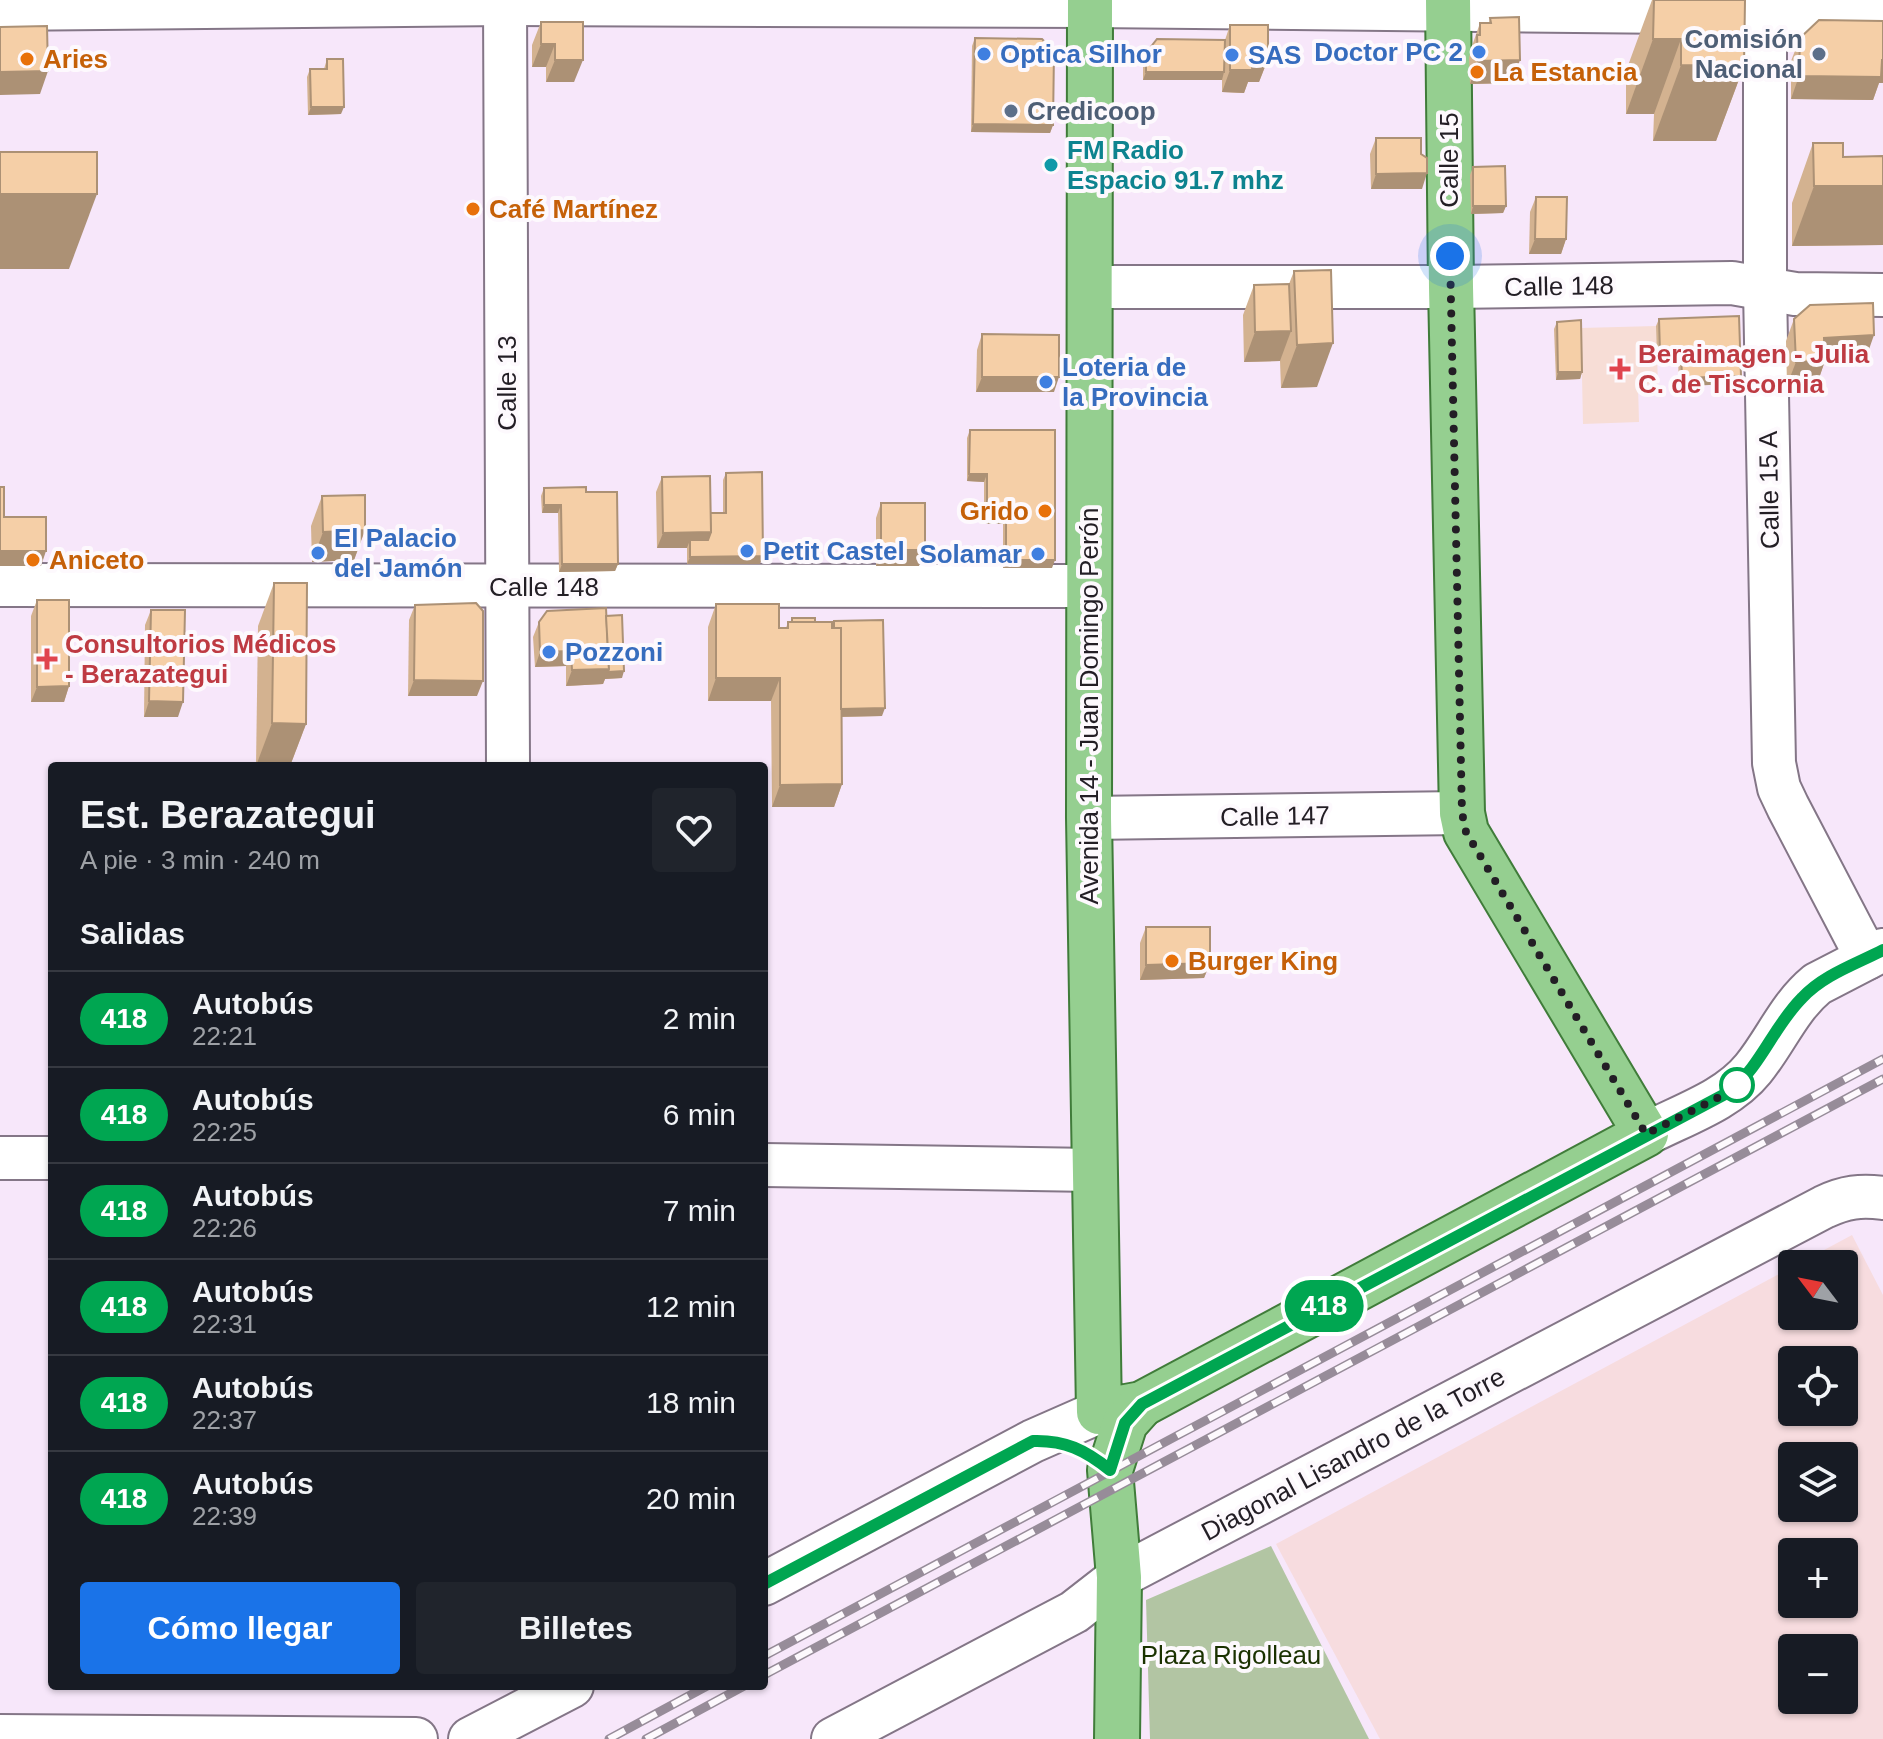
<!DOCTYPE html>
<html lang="es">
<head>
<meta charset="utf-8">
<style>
	:root { --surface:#171b24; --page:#20242c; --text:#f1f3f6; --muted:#9ea1a6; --line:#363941; --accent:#1a73e8 }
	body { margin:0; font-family:Arial,sans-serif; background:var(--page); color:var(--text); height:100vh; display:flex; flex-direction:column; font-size:30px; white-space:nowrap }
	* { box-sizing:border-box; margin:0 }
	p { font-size:26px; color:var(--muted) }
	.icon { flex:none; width:44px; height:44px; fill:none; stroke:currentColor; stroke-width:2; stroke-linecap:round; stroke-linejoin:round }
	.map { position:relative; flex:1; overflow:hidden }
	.side { position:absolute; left:48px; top:762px; width:720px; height:928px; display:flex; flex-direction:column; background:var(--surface); border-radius:8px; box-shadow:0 2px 6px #0004 }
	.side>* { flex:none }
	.badge { padding:0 16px; border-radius:26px; font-size:28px; line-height:52px }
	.needle { width:52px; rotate:302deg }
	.fabs { position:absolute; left:1778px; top:1250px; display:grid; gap:16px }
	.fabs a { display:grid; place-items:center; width:80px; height:80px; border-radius:8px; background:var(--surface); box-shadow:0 2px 6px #0004; font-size:40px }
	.you { position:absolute; width:40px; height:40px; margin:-20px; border:6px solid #fff; border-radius:50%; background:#1a73e8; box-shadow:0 0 0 12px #1a73e833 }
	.map>.badge { position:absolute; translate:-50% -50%; box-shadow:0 0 0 4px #fff }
	h2 { padding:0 32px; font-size:30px; line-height:72px }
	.round { display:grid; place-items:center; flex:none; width:84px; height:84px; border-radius:8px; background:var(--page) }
	.summary { display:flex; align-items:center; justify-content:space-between; height:136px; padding:0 32px }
	h1 { font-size:38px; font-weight:600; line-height:60px }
	.cta { display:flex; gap:16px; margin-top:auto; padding:16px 32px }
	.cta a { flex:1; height:92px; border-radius:8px; background:var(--accent); color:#fff; font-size:32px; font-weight:600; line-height:92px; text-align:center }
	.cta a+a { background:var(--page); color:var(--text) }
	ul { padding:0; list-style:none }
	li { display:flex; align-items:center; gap:24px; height:96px; padding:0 32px; border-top:2px solid var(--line) }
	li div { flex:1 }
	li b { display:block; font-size:30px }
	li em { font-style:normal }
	li .badge { min-width:88px; font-weight:700; text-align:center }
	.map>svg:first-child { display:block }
	.industrial { fill:#f7dcdf; fill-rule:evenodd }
	.medical { fill:#f7ddd6 }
	.green { fill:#b2c5a3 }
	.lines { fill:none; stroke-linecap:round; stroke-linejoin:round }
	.minor-casing { stroke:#847687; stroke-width:46 }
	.major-casing { stroke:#407c3a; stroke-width:48 }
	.minor { stroke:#fff; stroke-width:42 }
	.major { stroke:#95cf90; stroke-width:44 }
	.rail-casing { stroke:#978c99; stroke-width:9 }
	.rail { stroke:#fdf9fd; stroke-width:6; stroke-dasharray:18; stroke-linecap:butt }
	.wall { fill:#d3b290 }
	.shaded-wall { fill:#ac9175 }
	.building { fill:#f5cfa7; stroke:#ac9175; stroke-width:2 }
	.line-casing { stroke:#fff; stroke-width:18 }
	.line { stroke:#00a651; stroke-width:12 }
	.walk { stroke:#231e25; stroke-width:8; stroke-dasharray:0 14.4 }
	.shop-dot { fill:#3f7fe0; stroke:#fdf9fd; stroke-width:3 }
	.service-dot { fill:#5c6f8a; stroke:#fdf9fd; stroke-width:3 }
	.food-dot { fill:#e8710a; stroke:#fdf9fd; stroke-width:3 }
	.culture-dot { fill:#0f9aa8; stroke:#fdf9fd; stroke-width:3 }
	.health-dot { fill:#e0444e; stroke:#fdf9fd; stroke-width:3 }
	.stop-dot { fill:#fff; stroke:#00a651; stroke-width:4 }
	.labels { text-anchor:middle; stroke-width:8; stroke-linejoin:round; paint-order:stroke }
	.service-label { font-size:26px; font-weight:bold; fill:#4e5e75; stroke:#fdf9fd; text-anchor:end }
	.shop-label { font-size:26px; font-weight:bold; fill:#366cbe; stroke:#fdf9fd; text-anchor:start }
	.food-label { font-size:26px; font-weight:bold; fill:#c56008; stroke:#fdf9fd; text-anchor:start }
	.culture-label { font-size:26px; font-weight:bold; fill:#0d838f; stroke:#fdf9fd; text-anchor:start }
	.street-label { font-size:26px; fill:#231e25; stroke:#fdf9fd }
	.health-label { font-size:26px; font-weight:bold; fill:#be3a42; stroke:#fdf9fd; text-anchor:start }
	.park-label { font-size:26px; fill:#1a3100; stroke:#fdf9fd }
</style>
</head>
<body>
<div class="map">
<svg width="1883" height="1739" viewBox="0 0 1883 1739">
	<rect width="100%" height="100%" fill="#f7e7fa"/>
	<path class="industrial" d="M1852 1235 1883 1295V1739H1380L1276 1544 1792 1267V1316H1844V1264H1798ZM1792 1360H1844V1412H1792ZM1792 1456H1844V1508H1792ZM1792 1552H1844V1604H1792ZM1792 1648H1844V1700H1792Z"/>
	<path class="medical" d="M1656 326 1658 384 1638 385 1639 422 1583 424 1581 328Z"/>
	<path class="green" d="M1271 1546 1369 1739H1150L1146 1600Z"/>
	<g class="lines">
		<g class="minor-casing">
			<g id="minor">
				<path d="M505 0 508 766"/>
				<path d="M1765 0V289L1774 763 1779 788 1788 807 1867 958"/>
				<path d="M0 9 505 4 1090 6 1883 14"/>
				<path d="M1091 287H1451L1732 283 1795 294 1883 295"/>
				<path d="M0 585 1087 586"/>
				<path d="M1089 818 1462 813"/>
				<path d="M1646 1134C1682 1115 1727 1101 1753 1069 1776 1041 1788 1008 1817 984L1883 950"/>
				<path d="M0 1158H52"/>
				<path d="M764 1165 1093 1170"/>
				<path d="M764 1584 1033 1441 1099 1412"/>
				<path d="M0 1736 416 1739"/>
				<path d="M470 1739 572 1686"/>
				<path d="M833 1739 1074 1612 1119 1577 1824 1207C1845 1197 1861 1195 1883 1198"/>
			</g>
		</g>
		<g class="major-casing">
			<g id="major">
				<path d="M1090 0 1089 818 1099 1412 1142 1404 1646 1134 1466 832 1462 813 1451 287 1448 0"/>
				<path d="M1117 1739 1119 1577 1110 1470 1125 1423 1142 1404"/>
			</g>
		</g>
		<use href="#minor" class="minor"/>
		<use href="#major" class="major"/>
		<g class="rail-casing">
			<g id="rail">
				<path d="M764 1656 1883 1059"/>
				<path d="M764 1675 1883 1079"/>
				<path d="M609 1739 707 1686"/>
				<path d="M646 1739 744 1686"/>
			</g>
		</g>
		<use href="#rail" class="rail"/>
	</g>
	<g class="wall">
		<path d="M1652 0H1745L1744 66 1716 141H1653L1654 114H1626V71Z"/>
		<path d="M1490 18 1512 83 1470 84 1469 58 1472 46 1480 23H1489Z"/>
		<path d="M541 22H583L574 82H546V67H532V45Z"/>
		<path d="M1230 25 1268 59 1259 82H1248L1244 93 1222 92V79L1143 80V60L1146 53 1225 40Z"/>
		<path d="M975 38 1053 125 1050 133 971 132 972 46Z"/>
		<path d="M1800 38 1879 83 1873 100 1791 99V61Z"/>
		<path d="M327 59 341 114 308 115 307 77 310 69H324Z"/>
		<path d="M1376 138 1422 189H1371L1370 154Z"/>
		<path d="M1813 143 1843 157 1883 156V245L1792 246V203Z"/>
		<path d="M1473 167 1506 206 1503 213 1471 214 1470 175Z"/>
		<path d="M1536 197 1566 239 1561 254H1529L1530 212Z"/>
		<path d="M1294 271 1317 387 1281 388 1280 361 1244 362 1243 315 1254 285 1289 284Z"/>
		<path d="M1659 319 1739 384 1679 386 1678 358 1657 359 1656 326Z"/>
		<path d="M1794 319 1866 358 1825 360 1817 384 1787 385 1786 341Z"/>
		<path d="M1557 322 1582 372 1580 379 1556 380 1554 329Z"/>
		<path d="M982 334 1054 392H976L977 350Z"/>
		<path d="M970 430 1052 568H1003V524H984V482L967 481V438Z"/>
		<path d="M726 473 760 564H687V548H657L656 492 662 477 710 513H723V480Z"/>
		<path d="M544 488 586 492 618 564 615 571 559 572 558 513H542L541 496Z"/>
		<path d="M322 496 365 530 354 560 312 562 311 526Z"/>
		<path d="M881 503 919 566H876V518Z"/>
		<path d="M274 583 306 724 290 766H256L258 626Z"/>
		<path d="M37 600 69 686 64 702H31V616Z"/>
		<path d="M716 604 779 628H786L788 622H791L792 618 815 622 832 628 834 621 882 716 841 717 842 784 834 807H772L771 701H708V627Z"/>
		<path d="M415 605 477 696H408L409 620Z"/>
		<path d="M151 610 178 717H144L145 625Z"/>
		<path d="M606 616 622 678 605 679 603 684 566 686V666L535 667 533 637 539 622Z"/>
		<path d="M1146 927 1210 963 1204 978 1140 980V943Z"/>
	</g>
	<g class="shaded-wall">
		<path d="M1653 39H1681L1654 114H1626Z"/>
		<path d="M541 44H555L546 67H532Z"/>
		<path d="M1253 59H1268L1259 82H1248L1244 93 1222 92 1230 70Z"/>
		<path d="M555 60H583L574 82H546Z"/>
		<path d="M1520 60 1512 83 1470 84 1478 61Z"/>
		<path d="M1883 60V83H1879L1873 100 1791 99 1799 76Z"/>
		<path d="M1681 65 1744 66 1716 141H1653Z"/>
		<path d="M48 71 40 94 0 95V72Z"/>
		<path d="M1146 72H1224L1222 80H1143Z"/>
		<path d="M311 107H344L341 114 308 115Z"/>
		<path d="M973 124 1053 125 1050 133 971 132Z"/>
		<path d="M1427 173 1422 189H1371L1376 174Z"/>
		<path d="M1814 186H1883V245L1792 246Z"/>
		<path d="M0 194H97L69 269H0Z"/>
		<path d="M1473 206H1506L1503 213 1471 214Z"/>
		<path d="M1535 239H1566L1561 254H1529Z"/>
		<path d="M1291 331 1280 361 1244 362 1255 332Z"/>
		<path d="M1874 335 1866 358 1816 360 1824 338Z"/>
		<path d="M1333 343 1317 387 1281 388 1297 345Z"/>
		<path d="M1681 351 1678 358 1657 359 1660 352Z"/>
		<path d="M1825 361 1817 384 1787 385 1796 362Z"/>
		<path d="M1558 372H1582L1580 379 1556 380Z"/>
		<path d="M1741 376 1739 384 1679 386 1682 378Z"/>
		<path d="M982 377H1059L1054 392H976Z"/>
		<path d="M969 474H987L984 482 967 481Z"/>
		<path d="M544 505H561L558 513H542Z"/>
		<path d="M987 516H1006L1003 524H984Z"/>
		<path d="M365 530 354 560 312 562 323 532Z"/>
		<path d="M711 532 705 548 690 540 687 548H657L663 533Z"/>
		<path d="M881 550H925L919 566H876Z"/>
		<path d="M0 551H46L41 566H0Z"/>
		<path d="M763 556 760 564H687L690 557Z"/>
		<path d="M1006 560H1055L1052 568H1003Z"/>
		<path d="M562 564H618L615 571 559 572Z"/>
		<path d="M571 651 566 666 535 667 540 652Z"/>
		<path d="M609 669 624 671 622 678 605 679 603 684 566 686 572 670Z"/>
		<path d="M716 678H780L771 701H708Z"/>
		<path d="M414 680 483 681 477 696H408Z"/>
		<path d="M69 686 64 702H31L37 687Z"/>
		<path d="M149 701 183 702 178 717H144Z"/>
		<path d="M885 708 882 716 833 717 836 709Z"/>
		<path d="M272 723 306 724 290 766H256Z"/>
		<path d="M842 784 834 807H772L780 785Z"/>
		<path d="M1210 963 1204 978 1140 980 1146 965Z"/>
	</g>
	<g class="building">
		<path d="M1654 0H1745L1744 66 1681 65V39H1653Z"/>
		<path d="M1519 17 1520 60 1478 61 1477 35H1480V23H1491L1490 18Z"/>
		<path d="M1819 20 1883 21V60H1882L1881 77 1799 76 1800 38Z"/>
		<path d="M541 22H583V60H555V44H541Z"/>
		<path d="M1230 25H1268V59H1253L1252 70H1230Z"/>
		<path d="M47 26 48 71 0 72V27Z"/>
		<path d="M975 38 1042 39 1054 51 1053 125 973 124Z"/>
		<path d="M1157 39 1225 40 1224 72H1146V53Z"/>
		<path d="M327 59H343L344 107H311L310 69H327Z"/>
		<path d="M1376 138H1421V154L1427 158V173L1376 174Z"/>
		<path d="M1813 143H1843V157L1883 156V186H1814Z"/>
		<rect x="0" y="152" width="97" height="42"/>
		<path d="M1505 166 1506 206H1473V167Z"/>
		<path d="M1536 197H1567L1566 239H1535Z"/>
		<path d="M1331 270 1333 343 1297 345 1294 271Z"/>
		<path d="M1289 284 1291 331 1255 332 1254 285Z"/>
		<path d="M1873 303 1874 335 1824 338 1825 361 1796 362 1794 319 1810 305Z"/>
		<path d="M1739 316 1741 376 1682 378 1681 351 1660 352 1659 319Z"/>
		<path d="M1581 320 1582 372H1558L1557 322Z"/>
		<path d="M982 334 1059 335V377H982Z"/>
		<path d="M970 430H1055V560H1006V516H987V474H969Z"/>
		<path d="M762 472 763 556 690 557V540H708L711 532 710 513H726V473Z"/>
		<path d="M710 476 711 532 663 533 662 477Z"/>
		<path d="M0 487H4V517H46V551H0Z"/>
		<path d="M586 487V492H617L618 564H562L561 505H544V488Z"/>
		<path d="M365 495V530L323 532 322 496Z"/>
		<rect x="881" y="503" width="44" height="47"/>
		<path d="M274 583H307L306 724 272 723Z"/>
		<path d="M37 600H69V686L37 687Z"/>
		<path d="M476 603 483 611V681L414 680 415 605Z"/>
		<path d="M716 604H779V628H788V622H832V628H841L842 784 780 785V678H716Z"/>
		<path d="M606 608 609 669 572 670 571 651 540 652 539 622 547 611Z"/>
		<path d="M151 610H185L183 702 149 701Z"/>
		<path d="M622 615 624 671 608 672 609 669 606 616Z"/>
		<rect x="792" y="618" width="23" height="4"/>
		<path d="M883 620 885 708 841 709V628H834V621Z"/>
		<path d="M1146 927H1210V963L1146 965Z"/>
	</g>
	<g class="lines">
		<g class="line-casing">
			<path id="line" d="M764 1584 1033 1441C1065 1440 1085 1450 1110 1470L1125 1423 1142 1404 1729 1092C1762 1065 1773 1027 1802 998 1823 975 1856 964 1883 950"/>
		</g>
		<use href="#line" class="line"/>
		<path class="walk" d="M1450 256 1462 813 1466 832 1646 1134 1729 1092 1742 1081 1737 1085"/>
	</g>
	<g class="shop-dot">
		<circle cx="1479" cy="52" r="8"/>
		<circle cx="984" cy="54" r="8"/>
		<circle cx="1232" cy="55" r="8"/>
		<circle cx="1046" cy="382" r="8"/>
		<circle cx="747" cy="551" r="8"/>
		<circle cx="318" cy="553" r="8"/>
		<circle cx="1038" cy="554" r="8"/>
		<circle cx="549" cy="652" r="8"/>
	</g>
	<g class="service-dot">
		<circle cx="1819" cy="54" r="8"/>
		<circle cx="1011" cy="111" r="8"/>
	</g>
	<g class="food-dot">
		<circle cx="27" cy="59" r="8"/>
		<circle cx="1477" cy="72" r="8"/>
		<circle cx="473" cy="209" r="8"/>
		<circle cx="1045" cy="511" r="8"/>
		<circle cx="33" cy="560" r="8"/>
		<circle cx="1172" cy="961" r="8"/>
	</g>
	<circle class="culture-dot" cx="1051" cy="165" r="8"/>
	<g class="health-dot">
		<path d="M1616 357h8v8h8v8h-8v8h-8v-8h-8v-8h8z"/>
		<path d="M43 647h8v8h8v8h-8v8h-8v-8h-8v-8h8z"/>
	</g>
	<circle class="stop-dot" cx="1737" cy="1085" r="16"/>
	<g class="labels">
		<g class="service-label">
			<text x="1803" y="48">Comisión<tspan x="1803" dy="30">Nacional</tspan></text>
			<text x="1027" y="120" text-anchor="start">Credicoop</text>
		</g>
		<g class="shop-label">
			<text x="1463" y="61" text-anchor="end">Doctor PC 2</text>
			<text x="1000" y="63">Optica Silhor</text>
			<text x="1248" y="64">SAS</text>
			<text x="1062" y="376">Loteria de<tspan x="1062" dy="30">la Provincia</tspan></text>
			<text x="334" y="547">El Palacio<tspan x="334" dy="30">del Jamón</tspan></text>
			<text x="763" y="560">Petit Castel</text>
			<text x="1022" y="563" text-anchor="end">Solamar</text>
			<text x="565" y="661">Pozzoni</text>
		</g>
		<g class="food-label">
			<text x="43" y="68">Aries</text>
			<text x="1493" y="81">La Estancia</text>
			<text x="489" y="218">Café Martínez</text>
			<text x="1029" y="520" text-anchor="end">Grido</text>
			<text x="49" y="569">Aniceto</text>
			<text x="1188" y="970">Burger King</text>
		</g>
		<g class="culture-label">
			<text x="1067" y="159">FM Radio<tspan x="1067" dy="30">Espacio 91.7 mhz</tspan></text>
		</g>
		<g class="street-label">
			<text transform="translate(1449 160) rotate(-90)" y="9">Calle 15</text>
			<text transform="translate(1559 286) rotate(-1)" y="9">Calle 148</text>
			<text transform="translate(507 383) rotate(-90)" y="9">Calle 13</text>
			<text transform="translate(1769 490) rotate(-91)" y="9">Calle 15 A</text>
			<text x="544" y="596">Calle 148</text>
			<text transform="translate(1089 706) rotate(-90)" y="9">Avenida 14 - Juan Domingo Perón</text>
			<text transform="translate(1275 816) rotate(-1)" y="9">Calle 147</text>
			<text transform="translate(1353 1454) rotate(-28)" y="9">Diagonal Lisandro de la Torre</text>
		</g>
		<g class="health-label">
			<text x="1638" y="363">Beraimagen - Julia<tspan x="1638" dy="30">C. de Tiscornia</tspan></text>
			<text x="65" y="653">Consultorios Médicos<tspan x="65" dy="30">- Berazategui</tspan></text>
		</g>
		<g class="park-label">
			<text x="1231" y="1664">Plaza Rigolleau</text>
		</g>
	</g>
</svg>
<div class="fabs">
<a><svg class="needle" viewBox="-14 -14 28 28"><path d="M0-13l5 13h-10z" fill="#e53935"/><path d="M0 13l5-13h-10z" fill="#9ea1a6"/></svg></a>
<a><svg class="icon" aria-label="locate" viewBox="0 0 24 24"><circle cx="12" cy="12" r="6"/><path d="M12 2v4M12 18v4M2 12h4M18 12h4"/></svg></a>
<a><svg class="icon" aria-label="layers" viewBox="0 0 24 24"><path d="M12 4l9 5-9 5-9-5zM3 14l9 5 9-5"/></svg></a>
<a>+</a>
<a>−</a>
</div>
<div class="you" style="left:1450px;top:256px"></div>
<b class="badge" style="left:1324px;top:1306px;background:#00a651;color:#fff">418</b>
<section class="side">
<div class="summary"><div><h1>Est. Berazategui</h1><p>A pie · 3 min · 240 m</p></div><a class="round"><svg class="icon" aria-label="heart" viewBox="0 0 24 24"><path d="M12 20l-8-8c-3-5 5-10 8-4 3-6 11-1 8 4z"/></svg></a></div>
<h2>Salidas</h2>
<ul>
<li><span class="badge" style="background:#00a651;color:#fff">418</span><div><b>Autobús</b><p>22:21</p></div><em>2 min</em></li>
<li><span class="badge" style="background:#00a651;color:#fff">418</span><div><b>Autobús</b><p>22:25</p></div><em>6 min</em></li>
<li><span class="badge" style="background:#00a651;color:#fff">418</span><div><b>Autobús</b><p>22:26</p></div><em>7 min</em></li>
<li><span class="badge" style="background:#00a651;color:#fff">418</span><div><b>Autobús</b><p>22:31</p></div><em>12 min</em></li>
<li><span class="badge" style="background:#00a651;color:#fff">418</span><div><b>Autobús</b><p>22:37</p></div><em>18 min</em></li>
<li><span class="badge" style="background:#00a651;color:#fff">418</span><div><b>Autobús</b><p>22:39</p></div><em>20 min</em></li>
</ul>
<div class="cta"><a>Cómo llegar</a><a>Billetes</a></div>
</section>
</div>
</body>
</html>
